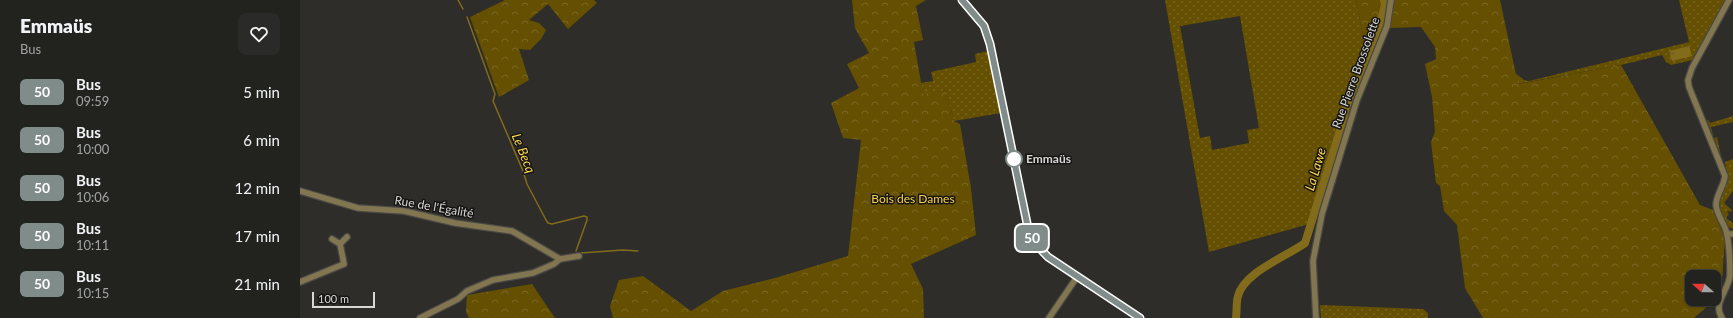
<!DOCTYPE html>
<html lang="fr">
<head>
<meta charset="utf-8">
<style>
	:root { --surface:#22221f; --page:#2a2a28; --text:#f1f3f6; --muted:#a2a4a4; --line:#3f3f3d }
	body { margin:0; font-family:Lato,sans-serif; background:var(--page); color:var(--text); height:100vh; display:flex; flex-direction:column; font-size:15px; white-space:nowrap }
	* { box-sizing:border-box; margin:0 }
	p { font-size:13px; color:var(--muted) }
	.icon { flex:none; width:22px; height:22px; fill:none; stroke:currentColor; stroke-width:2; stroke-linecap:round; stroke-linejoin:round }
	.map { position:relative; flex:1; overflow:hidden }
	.sheet { display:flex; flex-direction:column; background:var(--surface); width:300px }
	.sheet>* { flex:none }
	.badge { padding:0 8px; border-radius:6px; font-size:14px; line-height:26px }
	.needle { width:26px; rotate:291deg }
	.tools { position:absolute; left:1385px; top:270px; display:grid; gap:8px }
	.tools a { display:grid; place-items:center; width:36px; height:36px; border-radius:8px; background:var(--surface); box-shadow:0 1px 3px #0004,0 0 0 1px var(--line); font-size:20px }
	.scale { position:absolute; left:12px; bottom:10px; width:63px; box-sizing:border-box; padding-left:4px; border:2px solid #d8d7d5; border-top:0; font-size:11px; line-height:14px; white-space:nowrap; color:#d8d7d5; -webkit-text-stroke:3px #161513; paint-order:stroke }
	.map>.badge { position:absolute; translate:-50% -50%; box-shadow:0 0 0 2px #fff }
	.round { display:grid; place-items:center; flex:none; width:42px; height:42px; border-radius:8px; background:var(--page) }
	.overview { display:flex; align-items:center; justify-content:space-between; height:68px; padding:0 20px }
	h1 { font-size:19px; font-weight:800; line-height:30px }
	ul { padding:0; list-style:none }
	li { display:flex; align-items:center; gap:12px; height:48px; padding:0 20px }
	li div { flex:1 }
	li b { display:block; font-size:15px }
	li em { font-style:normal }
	li .badge { min-width:44px; font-weight:700; text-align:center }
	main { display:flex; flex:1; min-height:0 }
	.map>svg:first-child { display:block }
	.grass { fill:url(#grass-dots); fill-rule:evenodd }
	.forest { fill:url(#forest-crowns); fill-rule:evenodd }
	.water { fill:url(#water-ripples) }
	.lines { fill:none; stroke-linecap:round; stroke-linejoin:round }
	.stream { stroke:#826c1b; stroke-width:1.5 }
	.river { stroke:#826c1b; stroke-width:8 }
	.minor-casing { stroke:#494845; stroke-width:8 }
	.minor { stroke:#827650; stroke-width:5.5 }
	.line-casing { stroke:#fff; stroke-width:9 }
	.line { stroke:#808c89; stroke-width:6 }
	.stop-dot { fill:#fff; stroke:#808c89; stroke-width:2 }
	.labels { text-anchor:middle; stroke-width:3; stroke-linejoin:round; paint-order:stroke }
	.street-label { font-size:12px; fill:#d8d7d5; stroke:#161513 }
	.stop-label { font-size:12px; font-weight:bold; fill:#d8d7d5; stroke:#161513; text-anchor:start }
	.park-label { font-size:12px; fill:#fad44c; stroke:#161513 }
	.water-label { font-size:13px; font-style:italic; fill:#fdd74f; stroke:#161513 }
</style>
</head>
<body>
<main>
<section class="sheet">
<div class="overview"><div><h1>Emmaüs</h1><p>Bus</p></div><a class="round"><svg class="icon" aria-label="heart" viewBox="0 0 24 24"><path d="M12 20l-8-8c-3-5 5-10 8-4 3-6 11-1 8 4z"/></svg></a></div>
<ul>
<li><span class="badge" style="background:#808c89;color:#fff">50</span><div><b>Bus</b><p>09:59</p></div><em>5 min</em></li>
<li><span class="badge" style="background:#808c89;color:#fff">50</span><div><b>Bus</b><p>10:00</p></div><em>6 min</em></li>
<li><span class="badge" style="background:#808c89;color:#fff">50</span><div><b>Bus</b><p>10:06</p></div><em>12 min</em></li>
<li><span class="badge" style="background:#808c89;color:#fff">50</span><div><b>Bus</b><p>10:11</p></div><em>17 min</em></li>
<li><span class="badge" style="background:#808c89;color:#fff">50</span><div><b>Bus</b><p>10:15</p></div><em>21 min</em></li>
</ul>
</section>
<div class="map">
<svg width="1433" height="318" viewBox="0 0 1433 318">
	<defs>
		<pattern id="grass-dots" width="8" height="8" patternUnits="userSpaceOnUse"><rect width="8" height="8" fill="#645000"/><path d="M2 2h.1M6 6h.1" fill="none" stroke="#796824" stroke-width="1.8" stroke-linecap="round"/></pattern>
		<pattern id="forest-crowns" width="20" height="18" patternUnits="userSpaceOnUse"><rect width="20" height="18" fill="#645000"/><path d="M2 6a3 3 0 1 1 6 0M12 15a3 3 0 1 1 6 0" fill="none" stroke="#796824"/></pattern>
		<pattern id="water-ripples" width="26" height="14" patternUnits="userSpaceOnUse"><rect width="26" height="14" fill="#826c1b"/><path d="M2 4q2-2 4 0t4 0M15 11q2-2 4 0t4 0" fill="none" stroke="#65582c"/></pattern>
	</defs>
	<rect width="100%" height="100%" fill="#2e2d29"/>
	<g class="grass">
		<path d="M865 0H1056L1066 53 1049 90 1009 224 909 252ZM940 16 959 128 947 130 949 143 912 150 910 136 900 138 880 26Z"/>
		<path d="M1379 0H1425L1393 60 1371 65 1366 62 1362 55 1321 65 1217 84 1215 73 1224 80 1229 81 1389 42Z"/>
		<path d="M688 51 701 113 654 121 646 90 623 95 621 83 633 81 631 72 676 62 675 54Z"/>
		<path d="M1433 116V122L1411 127 1414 138 1417 137 1421 156 1407 120H1408L1410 123Z"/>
		<path d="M1433 159V191L1424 203 1432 210 1431 212 1428 211 1427 212 1429 214 1426 218 1433 223V229L1427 226 1418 205 1419 200 1428 181 1425 162Z"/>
		<path d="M1020 305 1123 309 1128 313V318H1021Z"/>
	</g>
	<g class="forest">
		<path d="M205 0H294L297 3 268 29 248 4 229 20 239 23 246 30 241 39 230 50 219 49 229 80 199 97 170 17Z"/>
		<path d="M552 0H626L616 6 623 40 614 42 623 94 646 90 654 121 660 124 671 188 676 235 611 264 623 289 624 318H313L310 306 319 280 343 276 391 311 423 291 475 278 548 256 561 140 543 138 531 103 559 88 547 64 569 53 555 28Z"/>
		<path d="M1056 0H1200L1218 84 1321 65 1400 205 1413 210 1425 239 1421 294 1394 318H1183L1165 288 1157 225 1144 211 1140 186 1136 183 1131 142 1135 132 1132 97 1125 64 1136 59 1135 47 1121 27 1088 28 1076 52 1066 53ZM1392 277H1414V299H1392Z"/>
		<path d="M232 284 255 318H169L166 312 167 295Z"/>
	</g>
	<path class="water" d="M1389 46 1392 56 1372 61 1369 51Z"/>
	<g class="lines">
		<g class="stream">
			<path d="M158 0 163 9"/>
			<path d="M167 17 195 94 193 101 223 171 227 184 246 220 248 223 252 224 284 216 287 217V220L276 251"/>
			<path d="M281 253 323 250 338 251"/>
		</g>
		<path class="river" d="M936 318C937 311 936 303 938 296 944 272 986 257 1005 243L1043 121C1046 98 1059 82 1068 62 1076 44 1080 24 1085 5L1084 0"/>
		<g class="minor-casing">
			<g id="minor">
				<path d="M662 0 684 26 690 44 728 228 732 240 748 257 840 318"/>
				<path d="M0 191 58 208 104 211 155 223 212 231 260 259"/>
				<path d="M1427 234H1433"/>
				<path d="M32 239 40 244"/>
				<path d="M260 259 279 256"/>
				<path d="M0 282 44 264 40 244 47 237"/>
				<path d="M120 318 158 299 167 291 193 280 233 273 254 264 260 259"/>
				<path d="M749 318 777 277"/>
				<path d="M1016 318 1013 261 1022 214 1057 100 1087 26 1091 0"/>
				<path d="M1422 318C1412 303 1429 290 1430 275 1430 264 1429 245 1427 234 1425 224 1417 216 1416 205 1416 195 1424 186 1425 176L1389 87 1388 80 1392 68 1429 0"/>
			</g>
		</g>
		<use href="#minor" class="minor"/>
	</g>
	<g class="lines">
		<g class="line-casing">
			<path id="line" d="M662 0 684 26 690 44 728 228 732 240 748 257 840 318"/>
		</g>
		<use href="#line" class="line"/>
	</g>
	<circle class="stop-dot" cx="714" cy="159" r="8"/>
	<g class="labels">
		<g class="street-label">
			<text transform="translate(1056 73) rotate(-70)" y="4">Rue Pierre Brossolette</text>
			<text transform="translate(134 207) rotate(10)" y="4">Rue de l'Égalité</text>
		</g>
		<g class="stop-label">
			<text x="726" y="163">Emmaüs</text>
		</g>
		<g class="park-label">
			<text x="613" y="203">Bois des Dames</text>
		</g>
		<g class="water-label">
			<text transform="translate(224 153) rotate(68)" y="5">Le Becq</text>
			<text transform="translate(1015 169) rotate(-73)" y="5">La Lawe</text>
		</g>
	</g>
</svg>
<div class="tools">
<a><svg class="needle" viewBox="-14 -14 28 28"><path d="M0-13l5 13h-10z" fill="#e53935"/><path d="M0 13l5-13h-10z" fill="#a2a4a4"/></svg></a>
</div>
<div class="scale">100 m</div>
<b class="badge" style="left:732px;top:238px;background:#808c89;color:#fff">50</b>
</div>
</main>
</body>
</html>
